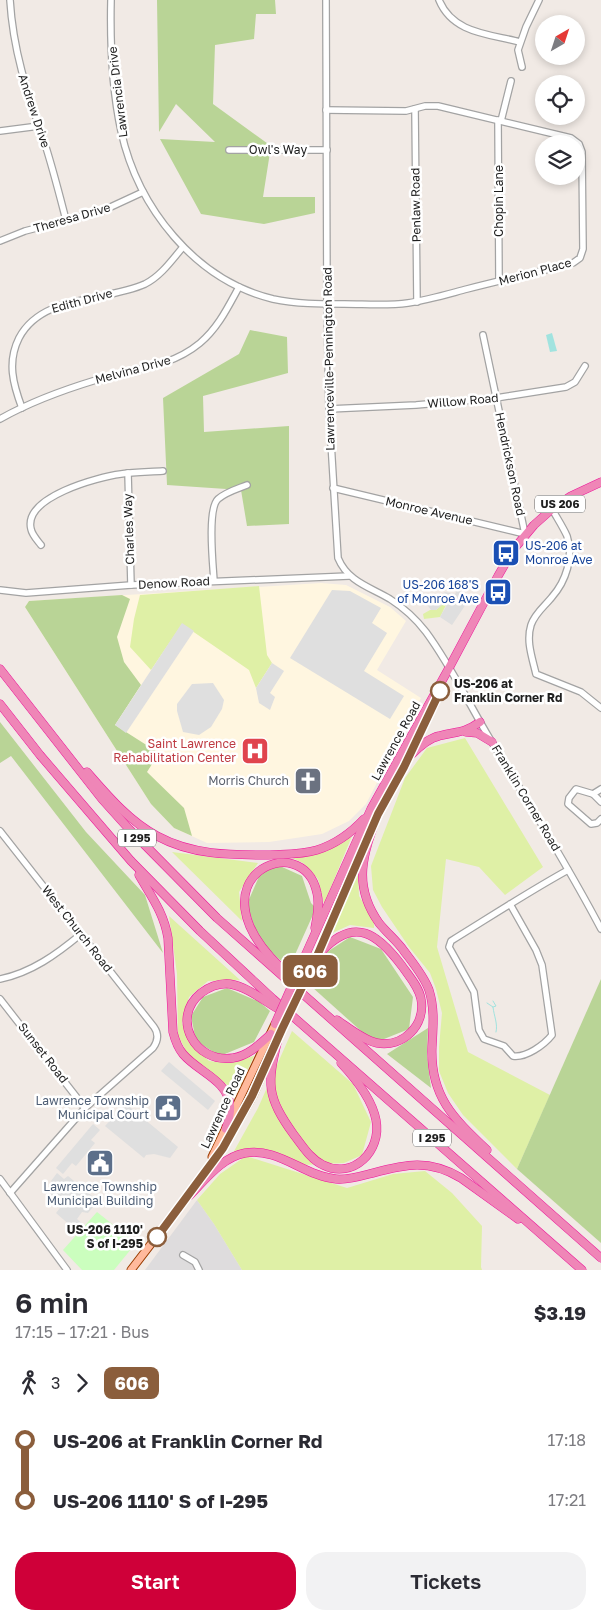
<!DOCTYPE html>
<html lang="en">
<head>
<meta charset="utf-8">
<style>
	:root { --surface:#fff; --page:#f2f2f3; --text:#2b2b33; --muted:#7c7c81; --accent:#cf0039 }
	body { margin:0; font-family:"Golos Text",sans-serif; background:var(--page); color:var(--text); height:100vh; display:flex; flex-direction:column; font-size:19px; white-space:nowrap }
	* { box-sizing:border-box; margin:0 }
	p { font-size:16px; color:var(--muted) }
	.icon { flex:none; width:28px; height:28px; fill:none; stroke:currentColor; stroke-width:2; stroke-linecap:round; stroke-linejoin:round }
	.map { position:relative; height:1270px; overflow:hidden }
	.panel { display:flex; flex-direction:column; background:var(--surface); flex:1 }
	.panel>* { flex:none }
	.badge { padding:0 10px; border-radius:8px; font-size:18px; line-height:32px }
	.needle { width:32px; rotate:39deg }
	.controls { position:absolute; left:535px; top:15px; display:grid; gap:10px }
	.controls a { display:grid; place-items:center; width:50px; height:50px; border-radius:50%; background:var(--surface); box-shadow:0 2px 8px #0003; font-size:25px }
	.map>.badge { position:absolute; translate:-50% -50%; box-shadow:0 0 0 2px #fff }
	.legs { display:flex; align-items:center; gap:8px; height:55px; padding:0 15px; font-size:16px }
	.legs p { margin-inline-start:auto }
	.summary { display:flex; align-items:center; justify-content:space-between; height:85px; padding:0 15px }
	h1 { font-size:28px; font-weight:600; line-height:38px }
	.primary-button { display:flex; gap:10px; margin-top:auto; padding:10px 15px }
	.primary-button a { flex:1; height:58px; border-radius:20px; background:var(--accent); color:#fff; font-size:20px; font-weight:600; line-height:58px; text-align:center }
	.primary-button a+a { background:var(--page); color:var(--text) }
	ul { padding:0 15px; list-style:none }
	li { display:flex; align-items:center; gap:18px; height:60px; font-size:19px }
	li i { display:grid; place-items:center; width:8px; height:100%; margin:0 6px; background:currentColor }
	li i::after { content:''; width:12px; height:12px; margin:-6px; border:4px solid; border-radius:50%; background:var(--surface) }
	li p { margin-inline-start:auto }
	li:first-child i { background:linear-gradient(#0000 50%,currentColor 0) }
	li:last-child i { background:linear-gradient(currentColor 50%,#0000 0) }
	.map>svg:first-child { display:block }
	.residential { fill:#dedcdd }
	.education { fill:#fff6e0 }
	.grass { fill:#dff0a6 }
	.forest { fill:#b9d496 }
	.park { fill:#cbfebe }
	.parking { fill:#dfdfdf }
	.water { fill:#a1e3df }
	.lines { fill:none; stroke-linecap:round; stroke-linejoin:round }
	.stream { stroke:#a1e3df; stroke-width:1 }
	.minor-casing { stroke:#a3a3a3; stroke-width:8 }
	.major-casing { stroke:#9b3c00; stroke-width:9 }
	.highway-casing { stroke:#ec159a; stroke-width:9 }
	.minor { stroke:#fff; stroke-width:5.5 }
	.major { stroke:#ffb99c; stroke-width:7 }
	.highway { stroke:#ef86b7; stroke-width:8 }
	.highway-bridge-casing { stroke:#ec159a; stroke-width:9; stroke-linecap:butt }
	.highway-bridge { stroke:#ef86b7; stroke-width:8 }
	.line-1-casing { stroke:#fff; stroke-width:11 }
	.line-1 { stroke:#8b5e3c; stroke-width:8 }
	.stop-1-dot { fill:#fff; stroke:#8b5e3c; stroke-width:2.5 }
	.labels { text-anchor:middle; stroke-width:5; stroke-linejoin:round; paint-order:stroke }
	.shield { fill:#fff; stroke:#626262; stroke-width:1 }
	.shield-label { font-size:11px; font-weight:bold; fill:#1f1f1f }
	.street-label { font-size:12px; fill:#1f1f1f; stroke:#fff }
	.transit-label { font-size:12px; fill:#164399; stroke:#fff; text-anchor:start }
	.stop-label { font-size:12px; font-weight:bold; fill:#1f1f1f; stroke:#fff; text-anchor:start }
	.health-label { font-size:12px; fill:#be3a42; stroke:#fff; text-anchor:end }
	.worship-label { font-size:12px; fill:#5b616d; stroke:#fff; text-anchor:end }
	.service-label { font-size:12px; fill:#4e5e75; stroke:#fff; text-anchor:end }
</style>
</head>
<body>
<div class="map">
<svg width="601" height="1270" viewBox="0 0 601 1270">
	<rect width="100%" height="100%" fill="#f1eae5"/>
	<path class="residential" d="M197 1200 214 1224 242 1270H145Z"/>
	<path class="education" d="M321 583 346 585 390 607 406 621 377 670 421 698 366 804 349 821 322 834 269 842 207 843 174 828 151 804 25 607 29 601Z"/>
	<g class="grass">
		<path d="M259 586 267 655 272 663 256 688 249 670 182 624 151 670 130 647 134 619 140 595Z"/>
		<path d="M448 596 453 598V602L447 603 440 617 424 619 423 614 430 610H436L447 600 443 599Z"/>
		<path d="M465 738 543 867 505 895 479 867 446 859 437 947 468 1052 550 1095 517 1169 463 1115 448 1093 439 1071V1047L442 1013 436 989 430 973 409 947 382 907 373 890 371 866 405 778 427 748Z"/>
		<path d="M352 836 324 904 318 879 303 863 290 857 327 850Z"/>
		<path d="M172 852 258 863 239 892 242 921Z"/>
		<path d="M358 871 359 896 374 920V928L350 925 330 934Z"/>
		<path d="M169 916 240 980 208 981 189 997 182 1023 189 1042 209 1061 226 1063 254 1056 237 1093 187 1053 178 1035 177 974Z"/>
		<path d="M292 1031 353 1084 371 1122 362 1155 344 1163 302 1165 260 1149 233 1153 258 1108Z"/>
		<path d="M246 1156 347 1188 393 1174 425 1171 452 1193 482 1226 481 1267 482 1270H242L214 1224 197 1200 220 1174Z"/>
	</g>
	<g class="forest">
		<path d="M157 0H275L276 14H256L254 39 215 45 213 104 271 146 263 197H315V213L264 224 201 214 160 139 215 142 176 104 159 132Z"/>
		<path d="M250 330 287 337 288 373 203 396 204 432 289 426V524L247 526 241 490 167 485 163 398 239 354Z"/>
		<path d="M122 595 130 599 117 637 124 662 141 685 115 725 159 753 147 772 184 808 192 836 174 828 151 804 25 607 29 601Z"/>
		<path d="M0 722 86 832 145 895 163 953 11 756 0 763Z"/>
		<path d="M280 866 302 876 311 903 316 908 289 968 259 941 247 904 261 872Z"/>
		<path d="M350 937 381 949 413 997 409 1029 379 1041 370 1039 312 987 327 952Z"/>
		<path d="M601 979V1243L517 1169Z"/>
		<path d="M227 988 255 1000V998L270 1011 254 1042 220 1056 196 1041 191 1016 203 997Z"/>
		<path d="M428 1028 427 1056 431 1088 387 1054Z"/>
	</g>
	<path class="park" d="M97 1212 136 1243 114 1270H82L63 1250Z"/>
	<g class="parking">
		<path d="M332 590 350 591 381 608 372 623 387 633 364 671 404 696 390 719 290 658Z"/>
		<path d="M457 590 466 594 468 601 452 625 440 617 448 603 453 602V598L448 596 444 598 443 599 448 600 436 610H431L428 606 445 592 455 594Z"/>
		<path d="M182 623 194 631 126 733 115 725Z"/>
		<path d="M272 663 284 671 270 693 275 697 270 710 259 703 256 688Z"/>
		<path d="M213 683 224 700 222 709 211 727 199 735 183 732 177 711V704L192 684Z"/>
		<path d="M169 1062 215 1101 208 1110 161 1071Z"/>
		<path d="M126 1104 178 1147 170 1158 154 1154 146 1155 144 1158 105 1126Z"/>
		<path d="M93 1124 100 1130 91 1140 95 1143 76 1166 72 1163 63 1174 56 1168Z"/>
		<path d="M57 1173 64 1179 68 1176 98 1201 88 1213 82 1212 77 1219 85 1226 79 1233 56 1213 60 1208 47 1198 56 1186 51 1181Z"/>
	</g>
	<path class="water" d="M552 333 557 351 550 352 546 335Z"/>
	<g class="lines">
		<g class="stream">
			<path d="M487 1003 493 1007C494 1016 498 1024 496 1032"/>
			<path d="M493 1007 496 1006 493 1001"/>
		</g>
		<g class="minor-casing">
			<g id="minor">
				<path d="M10 0C13 50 27 92 43 138 52 165 59 193 66 220"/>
				<path d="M111 0C110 43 112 89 121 131 138 208 195 280 273 299 296 304 320 304 344 304 365 304 387 306 408 303 428 300 448 294 467 289 502 280 538 272 573 263L580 258 583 249 582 152 579 144 571 138 438 106H425L406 111 326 110"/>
				<path d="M326 0 327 304 329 409 338 558C348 582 370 587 390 599 404 608 416 619 426 632 451 666 469 704 490 739 528 802 567 864 601 929"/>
				<path d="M439 0C453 34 490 34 520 42"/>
				<path d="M522 67 518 50 526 27 539 0"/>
				<path d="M415 109 417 302"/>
				<path d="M498 120 499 281"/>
				<path d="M501 121 511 81"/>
				<path d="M0 131 39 126"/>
				<path d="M229 150H327"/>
				<path d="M0 241 25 231 102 211 143 192"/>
				<path d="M22 408C13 384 7 362 19 338 42 294 105 302 145 284 161 276 172 260 183 247"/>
				<path d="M329 409 416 405 496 398 566 387 575 382 585 366"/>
				<path d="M0 419C30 402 63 390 96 380 131 370 170 368 200 343 218 328 228 307 239 287"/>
				<path d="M128 473 131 585"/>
				<path d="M333 488 525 534 483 335"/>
				<path d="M552 509C557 518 563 527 567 536 574 557 566 581 552 597 545 606 535 613 531 625 526 641 532 657 536 674L581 692 601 708"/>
				<path d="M41 545C38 541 32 535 31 529 23 497 98 477 121 474 135 472 149 472 163 471"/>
				<path d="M214 581C213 565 207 509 218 499 226 492 237 489 247 485"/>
				<path d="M0 590 26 593 131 585 349 576"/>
				<path d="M601 789 593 794 576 789 569 798 568 804 591 824 597 823 601 819"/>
				<path d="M593 794 601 802"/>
				<path d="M0 831 154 1027C159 1034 158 1041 153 1048L85 1108 10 1193"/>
				<path d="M510 904 536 950 542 965 552 1035C544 1045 526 1058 513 1056L504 1046 484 1039 479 1030 474 992 449 947 451 941C490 917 528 892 568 870"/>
				<path d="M0 979C31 973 57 954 81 934"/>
				<path d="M0 999 85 1108"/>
				<path d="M0 1179 67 1270"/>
				<path d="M183 1255 195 1262 199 1270"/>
			</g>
		</g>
		<g class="major-casing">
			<g id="major">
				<path d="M212 1157 275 1024"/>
				<path d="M197 1183 223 1148 253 1096 282 1029"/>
				<path d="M131 1270 191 1192"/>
			</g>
		</g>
		<g class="highway-casing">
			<g id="highway">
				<path d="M0 669 102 799 129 829 217 918 601 1258"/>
				<path d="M0 704 40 755 131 861 200 931 273 999 582 1270"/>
				<path d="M466 732 477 733 492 742"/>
				<path d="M412 754C419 747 429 738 439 736 457 731 463 734 480 722"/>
				<path d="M87 772C108 796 129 821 157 836 192 855 229 855 268 855 284 854 301 855 317 850 336 844 351 833 364 819"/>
				<path d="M378 814C363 854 352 885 379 923 387 933 397 941 404 951 413 963 424 976 429 990 435 1009 433 1027 432 1047 430 1096 453 1118 487 1150"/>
				<path d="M377 817 435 703"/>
				<path d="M139 875C151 896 164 913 168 938L173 1032C175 1040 178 1048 183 1054 198 1072 228 1080 230 1106 231 1114 228 1122 226 1129"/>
				<path d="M322 951C355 916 378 934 402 966 409 976 419 987 421 999 426 1025 403 1048 377 1043 363 1040 349 1028 337 1020"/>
				<path d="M305 956 371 809 449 668 498 576 513 550 534 525 552 509 571 496 601 482"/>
				<path d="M312 967 361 853"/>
				<path d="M281 968C187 878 303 826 317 893 320 905 317 917 315 928"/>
				<path d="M271 1034C260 1044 248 1056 233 1058 195 1064 170 1018 201 993 209 987 219 983 230 984 248 987 264 1001 280 1010"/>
				<path d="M278 1039C267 1084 266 1096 294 1135 302 1145 310 1159 323 1165 353 1180 382 1151 376 1120 372 1099 355 1078 341 1063"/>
				<path d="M189 1196C205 1180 222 1157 245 1153 278 1147 304 1176 336 1179 347 1180 358 1177 369 1174 404 1165 427 1158 461 1178L518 1219"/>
			</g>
		</g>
		<use href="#minor" class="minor"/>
		<use href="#major" class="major"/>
		<use href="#highway" class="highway"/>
		<g class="highway-bridge-casing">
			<g id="highway-bridge">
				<path d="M275 1024 305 956"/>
				<path d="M282 1029 312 967"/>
			</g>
		</g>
		<use href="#highway-bridge" class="highway-bridge"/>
	</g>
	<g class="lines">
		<g class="line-1-casing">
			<path id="line-1" d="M157 1237 223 1148 252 1096 282 1029 317 956 378 814 404 767 440 691"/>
		</g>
		<use href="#line-1" class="line-1"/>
	</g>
	<defs>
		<g id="bus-square" transform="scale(1.4375)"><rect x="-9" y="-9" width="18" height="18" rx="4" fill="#1a4fb4" stroke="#fff"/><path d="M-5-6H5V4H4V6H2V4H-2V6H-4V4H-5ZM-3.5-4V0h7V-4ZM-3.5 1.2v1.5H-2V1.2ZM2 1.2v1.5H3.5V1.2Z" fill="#fff"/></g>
		<g id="hospital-square" transform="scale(1.4375)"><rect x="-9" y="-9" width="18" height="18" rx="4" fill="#e0444e" stroke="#fff"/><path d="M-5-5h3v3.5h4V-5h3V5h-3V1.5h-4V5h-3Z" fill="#fff"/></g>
		<g id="church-square" transform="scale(1.4375)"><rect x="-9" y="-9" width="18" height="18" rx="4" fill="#6b7280" stroke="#fff"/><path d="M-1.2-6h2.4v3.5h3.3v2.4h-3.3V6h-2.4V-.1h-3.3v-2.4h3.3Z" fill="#fff"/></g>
		<g id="civic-square" transform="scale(1.4375)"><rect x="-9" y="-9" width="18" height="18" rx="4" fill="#5c6f8a" stroke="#fff"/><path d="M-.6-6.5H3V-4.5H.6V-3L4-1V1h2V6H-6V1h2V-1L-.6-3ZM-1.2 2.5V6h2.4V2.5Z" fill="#fff"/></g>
	</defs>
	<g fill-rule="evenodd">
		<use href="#bus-square" x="506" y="553"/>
		<use href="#bus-square" x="498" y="592"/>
		<use href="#hospital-square" x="255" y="751"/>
		<use href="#church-square" x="308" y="781"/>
		<use href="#civic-square" x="168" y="1108"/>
		<use href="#civic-square" x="100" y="1163"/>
	</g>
	<g class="stop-1-dot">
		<circle cx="440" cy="691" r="9"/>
		<circle cx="157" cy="1237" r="9"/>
	</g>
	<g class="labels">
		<g class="shield">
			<rect x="535" y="495.5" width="50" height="17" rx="4"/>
			<rect x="118" y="829.5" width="38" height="17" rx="4"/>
			<rect x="413" y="1129.5" width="38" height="17" rx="4"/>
		</g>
		<g class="shield-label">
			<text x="560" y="508">US 206</text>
			<text x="137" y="842">I 295</text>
			<text x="432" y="1142">I 295</text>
		</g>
		<g class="street-label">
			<text transform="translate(118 92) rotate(-97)" y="4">Lawrencia Drive</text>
			<text transform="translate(34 111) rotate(72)" y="4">Andrew Drive</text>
			<text x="278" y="154">Owl's Way</text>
			<text transform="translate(499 201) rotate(-90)" y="4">Chopin Lane</text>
			<text transform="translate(416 205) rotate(-91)" y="4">Penlaw Road</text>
			<text transform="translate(72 218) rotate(-16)" y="4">Theresa Drive</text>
			<text transform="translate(535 272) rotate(-15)" y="4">Merion Place</text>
			<text transform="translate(82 301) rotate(-15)" y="4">Edith Drive</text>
			<text transform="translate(329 359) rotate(-91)" y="4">Lawrenceville-Pennington Road</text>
			<text transform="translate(133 370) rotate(-15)" y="4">Melvina Drive</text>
			<text transform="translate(463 401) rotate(-5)" y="4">Willow Road</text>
			<text transform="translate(510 464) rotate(78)" y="4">Hendrickson Road</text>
			<text transform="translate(429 511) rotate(13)" y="4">Monroe Avenue</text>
			<text transform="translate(129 529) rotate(-92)" y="4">Charles Way</text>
			<text transform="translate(174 583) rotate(-3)" y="4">Denow Road</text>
			<text transform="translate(396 741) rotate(-61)" y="4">Lawrence Road</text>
			<text transform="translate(526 798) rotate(59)" y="4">Franklin Corner Road</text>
			<text transform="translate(77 929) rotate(52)" y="4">West Church Road</text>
			<text transform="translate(43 1053) rotate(52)" y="4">Sunset Road</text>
			<text transform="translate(223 1108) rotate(-65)" y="4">Lawrence Road</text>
		</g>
		<g class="transit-label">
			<text x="525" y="550">US-206 at<tspan x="525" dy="14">Monroe Ave</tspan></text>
			<text x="479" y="589" text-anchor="end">US-206 168'S<tspan x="479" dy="14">of Monroe Ave</tspan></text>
		</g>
		<g class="stop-label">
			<text x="454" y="688">US-206 at<tspan x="454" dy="14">Franklin Corner Rd</tspan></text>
			<text x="143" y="1234" text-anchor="end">US-206 1110'<tspan x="143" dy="14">S of I-295</tspan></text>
		</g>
		<g class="health-label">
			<text x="236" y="748">Saint Lawrence<tspan x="236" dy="14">Rehabilitation Center</tspan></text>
		</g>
		<g class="worship-label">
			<text x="289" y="785">Morris Church</text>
		</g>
		<g class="service-label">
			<text x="149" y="1105">Lawrence Township<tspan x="149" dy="14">Municipal Court</tspan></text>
			<text x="100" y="1191" text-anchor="middle">Lawrence Township<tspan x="100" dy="14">Municipal Building</tspan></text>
		</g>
	</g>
</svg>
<div class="controls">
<a><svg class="needle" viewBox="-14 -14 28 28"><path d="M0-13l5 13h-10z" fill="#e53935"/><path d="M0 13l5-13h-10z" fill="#7c7c81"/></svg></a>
<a><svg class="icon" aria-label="locate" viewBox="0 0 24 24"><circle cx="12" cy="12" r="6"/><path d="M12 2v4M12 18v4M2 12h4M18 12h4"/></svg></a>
<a><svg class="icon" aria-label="layers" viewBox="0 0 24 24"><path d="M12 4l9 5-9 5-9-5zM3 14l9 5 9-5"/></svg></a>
</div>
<b class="badge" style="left:310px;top:971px;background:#8b5e3c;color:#fff">606</b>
</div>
<section class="panel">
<div class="summary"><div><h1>6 min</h1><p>17:15 – 17:21 · Bus</p></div><b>$3.19</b></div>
<div class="legs"><svg class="icon" aria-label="walk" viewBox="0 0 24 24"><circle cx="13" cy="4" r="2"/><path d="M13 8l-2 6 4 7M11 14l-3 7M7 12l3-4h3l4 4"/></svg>3<svg class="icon" aria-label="forward" viewBox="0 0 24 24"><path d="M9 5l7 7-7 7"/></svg><b class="badge" style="background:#8b5e3c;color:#fff">606</b></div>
<ul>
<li><i style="color:#8b5e3c"></i><b>US-206 at Franklin Corner Rd</b><p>17:18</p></li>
<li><i style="color:#8b5e3c"></i><b>US-206 1110' S of I-295</b><p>17:21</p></li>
</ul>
<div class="primary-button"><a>Start</a><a>Tickets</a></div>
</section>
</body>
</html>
